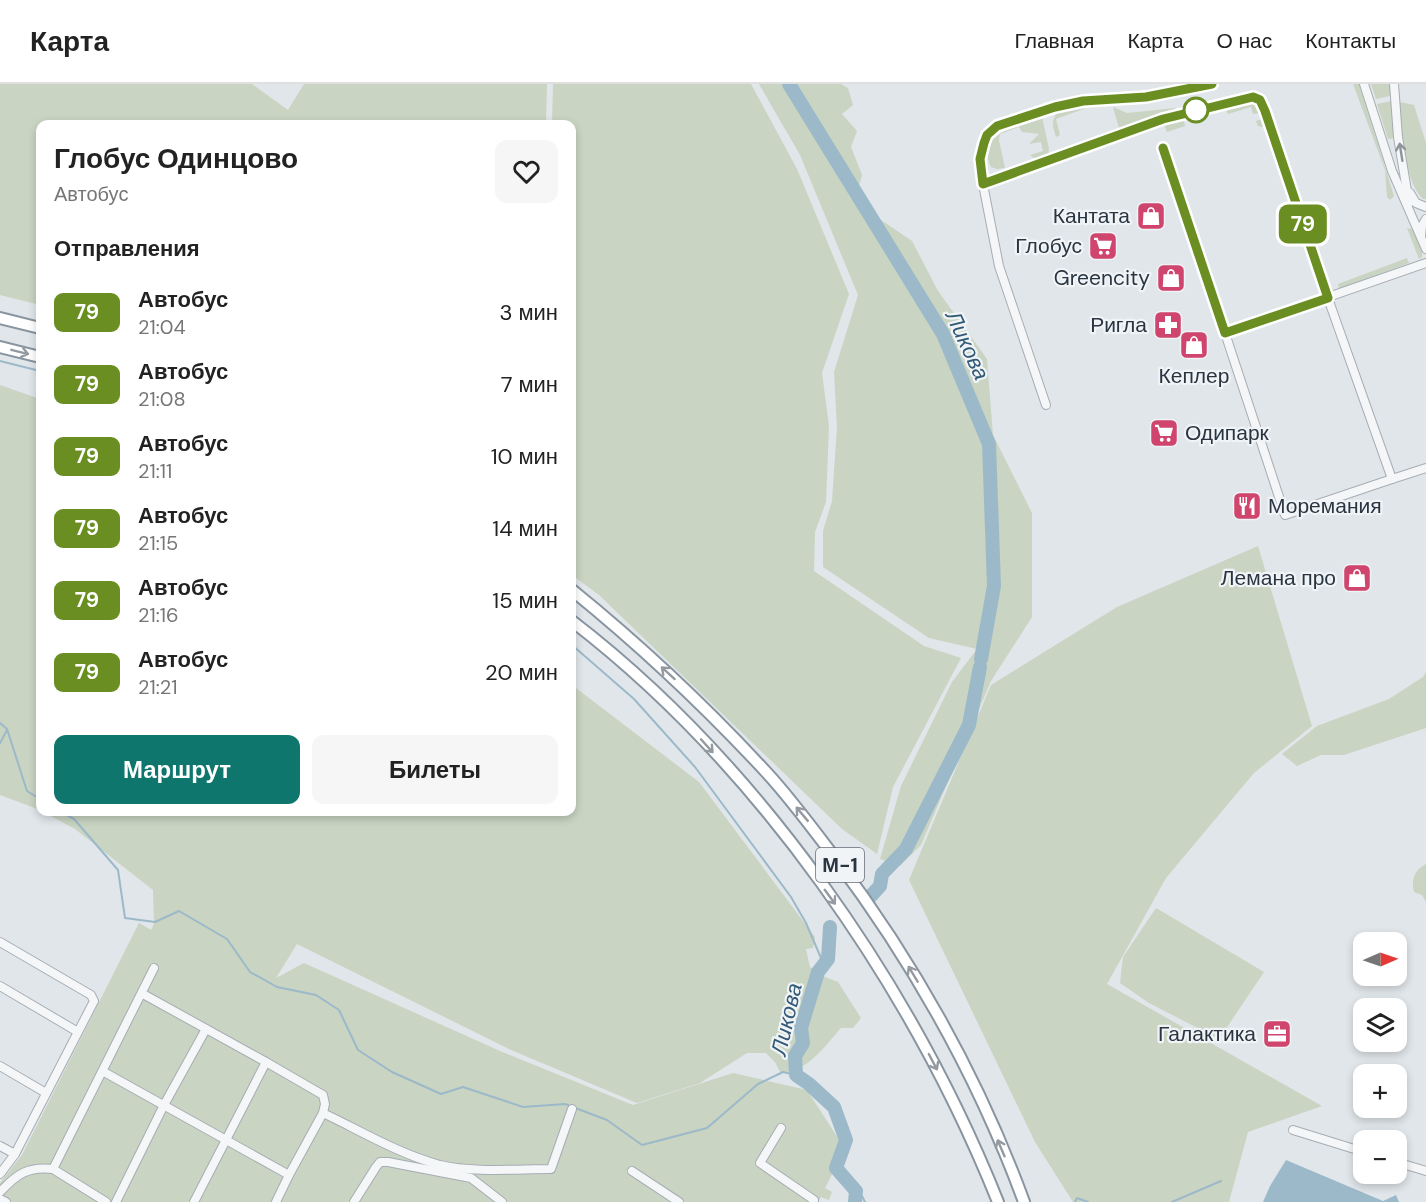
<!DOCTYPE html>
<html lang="ru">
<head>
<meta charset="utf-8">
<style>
	:root { --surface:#fff; --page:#f6f6f6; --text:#222; --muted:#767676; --line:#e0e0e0; --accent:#0f766e }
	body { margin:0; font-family:"DM Sans",sans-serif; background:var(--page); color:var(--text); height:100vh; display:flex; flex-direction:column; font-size:22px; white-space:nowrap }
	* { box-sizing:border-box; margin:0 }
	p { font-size:20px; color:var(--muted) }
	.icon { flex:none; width:33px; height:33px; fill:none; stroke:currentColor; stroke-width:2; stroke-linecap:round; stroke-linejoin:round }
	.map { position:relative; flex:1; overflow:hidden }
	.details { position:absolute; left:36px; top:36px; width:540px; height:696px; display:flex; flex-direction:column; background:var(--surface); border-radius:12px; box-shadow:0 3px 9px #0003 }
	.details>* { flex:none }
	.badge { padding:0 12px; border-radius:9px; font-size:21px; line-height:39px }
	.needle { width:39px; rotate:88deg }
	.buttons { position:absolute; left:1353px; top:848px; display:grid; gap:12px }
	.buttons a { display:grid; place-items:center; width:54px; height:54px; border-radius:12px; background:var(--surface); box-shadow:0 3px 9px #0003; font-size:30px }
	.map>.badge { position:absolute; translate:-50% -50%; box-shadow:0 0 0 3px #fff }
	h2 { padding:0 18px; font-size:22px; line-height:54px }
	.round { display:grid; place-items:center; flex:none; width:63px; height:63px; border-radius:12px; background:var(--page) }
	.headline { display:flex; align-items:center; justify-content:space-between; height:102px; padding:0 18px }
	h1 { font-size:28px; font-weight:700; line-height:45px }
	.primary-button { display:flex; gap:12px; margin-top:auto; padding:12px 18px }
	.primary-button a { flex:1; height:69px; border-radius:12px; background:var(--accent); color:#fff; font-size:24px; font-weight:700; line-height:69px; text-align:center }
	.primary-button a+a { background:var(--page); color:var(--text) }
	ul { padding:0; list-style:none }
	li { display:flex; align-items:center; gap:18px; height:72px; padding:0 18px }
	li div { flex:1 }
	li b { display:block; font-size:22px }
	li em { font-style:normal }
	li .badge { min-width:66px; font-weight:700; text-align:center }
	header { display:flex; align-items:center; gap:36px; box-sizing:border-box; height:84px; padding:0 30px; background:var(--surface); border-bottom:2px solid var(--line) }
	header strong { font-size:28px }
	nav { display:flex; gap:33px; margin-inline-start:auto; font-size:21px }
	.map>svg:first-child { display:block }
	.green { fill:#c9d4c2 }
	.water { fill:#9cb9ca }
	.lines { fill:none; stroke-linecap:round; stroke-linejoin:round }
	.stream { stroke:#9cb9ca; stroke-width:2 }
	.river { stroke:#9cb9ca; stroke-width:14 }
	.minor-casing { stroke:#a6adb4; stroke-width:10 }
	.highway-casing { stroke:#8895a0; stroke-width:14 }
	.minor { stroke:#f4f6f8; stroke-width:8 }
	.highway { stroke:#fff; stroke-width:10 }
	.oneway { stroke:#8e969c }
	.oneway2 { stroke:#949aa0 }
	.line-casing { stroke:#fff; stroke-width:14 }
	.line { stroke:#6b8e23; stroke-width:9 }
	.stop-dot { fill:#fff; stroke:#6b8e23; stroke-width:3 }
	.labels { text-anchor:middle; stroke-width:4.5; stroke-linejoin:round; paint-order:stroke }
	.shield { fill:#f0f4f7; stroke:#656e78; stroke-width:1.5 }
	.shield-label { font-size:20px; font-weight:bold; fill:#293541 }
	.poi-label { font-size:21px; fill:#293541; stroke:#f0f4f7; text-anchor:end }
	.water-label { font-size:22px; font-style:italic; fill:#335a76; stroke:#f0f4f7 }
</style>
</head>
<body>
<header>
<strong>Карта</strong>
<nav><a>Главная</a><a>Карта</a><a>О нас</a><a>Контакты</a></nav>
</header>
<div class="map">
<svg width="1426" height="1118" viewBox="0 0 1426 1118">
	<rect width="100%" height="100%" fill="#e1e6ea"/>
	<g class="green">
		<path d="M0 0H252L288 26 304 0H547L546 40H40V221L0 211Z"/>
		<path d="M553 0H751L797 85 849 210 822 289 829 342 826 418 815 448 814 487 924 562 961 574 893 703 877 770 842 745 599 511 572 491V40H552Z"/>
		<path d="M759 0H841L848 4 853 21 842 30 857 47 851 63 862 91 858 106 865 125 912 157 938 207 987 275 993 351 1032 429V533L991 597 921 761 900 782 880 775 901 702 952 598 977 565 929 554 823 483V447L832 417 837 343 834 288 858 211 800 71Z"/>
		<path d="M1353 0H1359L1394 112 1390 116 1387 113 1385 86Z"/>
		<path d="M1371 0H1390V12L1376 15Z"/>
		<path d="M1249 17 1257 20 1265 40 1263 43 1258 42 1256 37 1262 35 1260 29 1253 30 1251 23 1228 30 1226 26 1234 20Z"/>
		<path d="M1391 17 1395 54 1388 55 1377 20Z"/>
		<path d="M1400 18 1414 21 1426 59V115H1423C1403 95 1402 46 1400 18Z"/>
		<path d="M1113 23 1127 29 1175 24 1178 26 1119 44Z"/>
		<path d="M1086 24 1056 35 1060 51 1056 53C1053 43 1051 38 1056 30Z"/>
		<path d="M1042 33 1049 65 1048 70 1035 75 1030 71 1043 67 1041 58 1029 60 1039 50 1022 48 1019 43 1000 50 999 56 1005 84 997 85 991 83C975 49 1020 41 1042 33Z"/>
		<path d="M1174 36 1184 37 1185 42 1167 48 1163 38Z"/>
		<path d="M1407 144 1414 145 1422 162V173L1419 175Z"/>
		<path d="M1407 174 1409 179 1339 205 1338 200Z"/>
		<path d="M0 301 40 315V726L0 711Z"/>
		<path d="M1258 462 1312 642 1254 689 1166 794 1107 900 1322 1022 1248 1048 1229 1118H1073L1035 1058 909 796 991 601 1117 523Z"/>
		<path d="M1426 588V644L1344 671H1321L1297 682 1282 670 1317 642 1389 615 1423 593Z"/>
		<path d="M572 601 699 698 815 853 813 864 806 865 810 883 825 893 838 898 861 934 853 944H841C825 962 806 990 780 988L775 978 766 969H747L700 999 637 1019 511 966 297 860 276 894 304 879 500 967 633 1021 733 989 807 1006 845 1065 825 1104 832 1108 829 1116 821 1113 818 1118H0V1099L22 1071 139 839 151 846 154 840 153 806 75 745 43 728H572Z"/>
		<path d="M1426 780V818L1422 811 1414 808C1411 796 1414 786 1426 780Z"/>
		<path d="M1156 824 1264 888 1219 955 1149 919 1120 899 1123 873Z"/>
	</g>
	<path class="water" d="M1286 1076 1383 1117 1396 1111 1399 1118H1263L1270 1102Z"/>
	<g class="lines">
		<g class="stream">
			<path d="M0 277 40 287"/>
			<path d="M572 561 634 615 695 683 791 813 806 839 824 881"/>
			<path d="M0 639 7 645 27 707 40 715"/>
			<path d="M0 659 7 646"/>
			<path d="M61 728 74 735 118 786 125 834 155 838 179 827 227 855 250 888 277 903 316 911 339 926 358 966 392 988 441 1010 463 1003 523 1023 565 1020 607 1036 642 1061 707 1044 758 1000 783 988 796 991"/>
			<path d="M856 1112H862L865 1118"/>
			<path d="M1075 1118 1077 1114 1088 1118"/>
			<path d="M1172 1118 1221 1097"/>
		</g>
		<g class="river">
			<path d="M789 0 943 250 989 360 994 502 981 575"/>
			<path d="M869 814 880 802 882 790 906 765 969 641 980 583"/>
			<path d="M830 843 828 875 818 888 801 944 803 959 795 972 796 991 809 1000 834 1023 846 1056 836 1084 856 1107 855 1118"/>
		</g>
		<g class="minor-casing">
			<g id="minor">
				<path d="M1364 0 1392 87 1426 165"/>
				<path d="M1394 0 1398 53 1409 119"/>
				<path d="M1163 65 1225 249 1426 179"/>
				<path d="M983 100C1072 69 1160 30 1253 13L1260 17 1265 27 1324 203 1392 395 1426 384"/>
				<path d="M1410 109 1416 119 1426 123"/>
				<path d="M1421 152 1422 142 1426 135"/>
				<path d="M1225 249 1285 431 1392 395"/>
				<path d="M1046 321 999 182 981 90 980 75 984 59 987 51 997 42 1055 23 1083 17 1146 13 1212 0"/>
				<path d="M0 858 91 911 94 917 15 1070 0 1090"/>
				<path d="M0 902 78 948"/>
				<path d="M143 910 266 978"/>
				<path d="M0 982 46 1009"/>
				<path d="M104 988 289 1091 276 1118"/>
				<path d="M323 1029C361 1047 399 1070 440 1081 473 1089 517 1085 551 1085L572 1025"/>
				<path d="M781 1044 760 1079 814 1116 813 1118"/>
				<path d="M1293 1046 1364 1068"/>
				<path d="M0 1062 15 1070"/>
				<path d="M1396 1078 1426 1087"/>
				<path d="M53 1085 106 1118"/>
				<path d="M632 1087 679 1118"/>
				<path d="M0 1108C17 1090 28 1082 53 1085L154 884"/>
				<path d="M0 1115 6 1118"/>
				<path d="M116 1118 164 1021 206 945"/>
				<path d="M194 1118 266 978 323 1011 325 1020 323 1029 289 1091"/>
				<path d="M354 1118 376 1083 380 1078H388L471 1094 502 1118"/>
			</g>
		</g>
		<g class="highway-casing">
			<g id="highway">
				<path d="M0 234 40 244"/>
				<path d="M0 263 40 273"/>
				<path d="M572 506C641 562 706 623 767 689 791 715 813 745 835 774 913 878 979 995 1024 1118"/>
				<path d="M572 537C758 680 911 901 998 1118"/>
			</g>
		</g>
		<use href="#minor" class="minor"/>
		<use href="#highway" class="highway"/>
	</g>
	<defs><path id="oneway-shaft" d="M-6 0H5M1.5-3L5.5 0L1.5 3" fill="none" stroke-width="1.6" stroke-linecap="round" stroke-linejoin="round" transform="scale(1.5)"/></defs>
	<use class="oneway" href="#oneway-shaft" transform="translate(1401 68) rotate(-99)"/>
	<g class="oneway2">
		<use href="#oneway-shaft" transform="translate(20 268) rotate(14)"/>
		<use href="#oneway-shaft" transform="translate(668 589) rotate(-138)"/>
		<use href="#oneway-shaft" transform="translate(707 662) rotate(48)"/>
		<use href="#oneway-shaft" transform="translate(802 730) rotate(-130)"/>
		<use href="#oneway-shaft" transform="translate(830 813) rotate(54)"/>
		<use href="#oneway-shaft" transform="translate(913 890) rotate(-121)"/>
		<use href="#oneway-shaft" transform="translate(933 978) rotate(62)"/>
		<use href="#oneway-shaft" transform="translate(1001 1064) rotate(-113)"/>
	</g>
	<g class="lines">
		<g class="line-casing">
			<path id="line" d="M1163 64 1225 249 1328 214 1265 27 1260 16 1253 13 1163 35 983 100 980 75 984 59 987 51 997 42 1055 23 1083 17 1146 13 1212 0"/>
		</g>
		<use href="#line" class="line"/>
	</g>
	<defs>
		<g id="shop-square" transform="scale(1.5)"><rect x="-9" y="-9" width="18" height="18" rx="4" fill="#cf456d" stroke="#f0f4f7"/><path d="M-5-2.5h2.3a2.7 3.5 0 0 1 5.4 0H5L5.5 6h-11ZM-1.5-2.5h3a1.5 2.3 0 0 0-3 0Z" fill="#fff"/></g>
		<g id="supermarket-square" transform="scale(1.5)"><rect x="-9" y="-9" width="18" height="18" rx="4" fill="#cf456d" stroke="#f0f4f7"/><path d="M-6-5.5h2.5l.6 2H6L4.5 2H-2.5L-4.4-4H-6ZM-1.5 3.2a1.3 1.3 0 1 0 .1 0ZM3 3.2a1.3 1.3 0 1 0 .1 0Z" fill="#fff"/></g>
		<g id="pharmacy-square" transform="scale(1.5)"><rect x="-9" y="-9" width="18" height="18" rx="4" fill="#cf456d" stroke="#f0f4f7"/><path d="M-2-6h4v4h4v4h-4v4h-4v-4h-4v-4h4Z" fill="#fff"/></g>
		<g id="restaurant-square" transform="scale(1.5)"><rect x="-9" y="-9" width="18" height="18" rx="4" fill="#cf456d" stroke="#f0f4f7"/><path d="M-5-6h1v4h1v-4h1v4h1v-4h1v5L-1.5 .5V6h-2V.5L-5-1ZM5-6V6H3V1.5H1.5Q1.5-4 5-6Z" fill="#fff"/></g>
		<g id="office-square" transform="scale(1.5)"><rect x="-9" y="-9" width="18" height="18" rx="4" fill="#cf456d" stroke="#f0f4f7"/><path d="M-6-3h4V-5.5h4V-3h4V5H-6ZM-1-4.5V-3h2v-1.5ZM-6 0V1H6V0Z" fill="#fff"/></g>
	</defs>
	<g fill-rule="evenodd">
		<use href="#shop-square" x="1151" y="132"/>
		<use href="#supermarket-square" x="1103" y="162"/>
		<use href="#shop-square" x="1171" y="194"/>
		<use href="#pharmacy-square" x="1168" y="241"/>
		<use href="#shop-square" x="1194" y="261"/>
		<use href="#supermarket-square" x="1164" y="349"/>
		<use href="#restaurant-square" x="1247" y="422"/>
		<use href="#shop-square" x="1357" y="494"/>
		<use href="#office-square" x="1277" y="950"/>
	</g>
	<circle class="stop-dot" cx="1196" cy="26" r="12"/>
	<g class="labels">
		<rect class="shield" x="816" y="764" width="48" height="34" rx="4.5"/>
		<g class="shield-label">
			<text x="840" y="788">М-1</text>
		</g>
		<g class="poi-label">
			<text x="1130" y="139">Кантата</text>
			<text x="1082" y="169">Глобус</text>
			<text x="1150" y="201">Greencity</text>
			<text x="1147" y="248">Ригла</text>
			<text x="1194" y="299" text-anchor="middle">Кеплер</text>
			<text x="1185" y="356" text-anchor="start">Одипарк</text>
			<text x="1268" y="429" text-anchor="start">Моремания</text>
			<text x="1336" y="501">Лемана про</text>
			<text x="1256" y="957">Галактика</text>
		</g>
		<g class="water-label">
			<text transform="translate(968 261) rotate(65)" y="8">Ликова</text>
			<text transform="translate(786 935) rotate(-77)" y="8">Ликова</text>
		</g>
	</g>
</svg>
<div class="buttons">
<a><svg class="needle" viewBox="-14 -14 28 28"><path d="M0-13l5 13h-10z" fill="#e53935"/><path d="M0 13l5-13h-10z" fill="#767676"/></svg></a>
<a><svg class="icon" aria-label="layers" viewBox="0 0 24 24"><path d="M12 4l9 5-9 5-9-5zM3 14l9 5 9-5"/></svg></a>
<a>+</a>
<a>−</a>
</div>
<b class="badge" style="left:1303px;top:140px;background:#6b8e23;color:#fff">79</b>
<section class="details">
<div class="headline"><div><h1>Глобус Одинцово</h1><p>Автобус</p></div><a class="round"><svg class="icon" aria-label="heart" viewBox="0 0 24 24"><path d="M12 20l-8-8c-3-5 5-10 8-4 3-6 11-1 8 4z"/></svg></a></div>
<h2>Отправления</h2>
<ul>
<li><span class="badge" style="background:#6b8e23;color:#fff">79</span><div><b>Автобус</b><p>21:04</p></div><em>3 мин</em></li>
<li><span class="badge" style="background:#6b8e23;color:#fff">79</span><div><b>Автобус</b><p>21:08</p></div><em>7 мин</em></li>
<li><span class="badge" style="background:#6b8e23;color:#fff">79</span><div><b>Автобус</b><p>21:11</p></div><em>10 мин</em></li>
<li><span class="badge" style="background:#6b8e23;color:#fff">79</span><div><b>Автобус</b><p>21:15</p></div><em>14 мин</em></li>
<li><span class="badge" style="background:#6b8e23;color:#fff">79</span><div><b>Автобус</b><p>21:16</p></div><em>15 мин</em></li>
<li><span class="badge" style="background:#6b8e23;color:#fff">79</span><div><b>Автобус</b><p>21:21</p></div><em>20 мин</em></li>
</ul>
<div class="primary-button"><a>Маршрут</a><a>Билеты</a></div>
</section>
</div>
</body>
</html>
